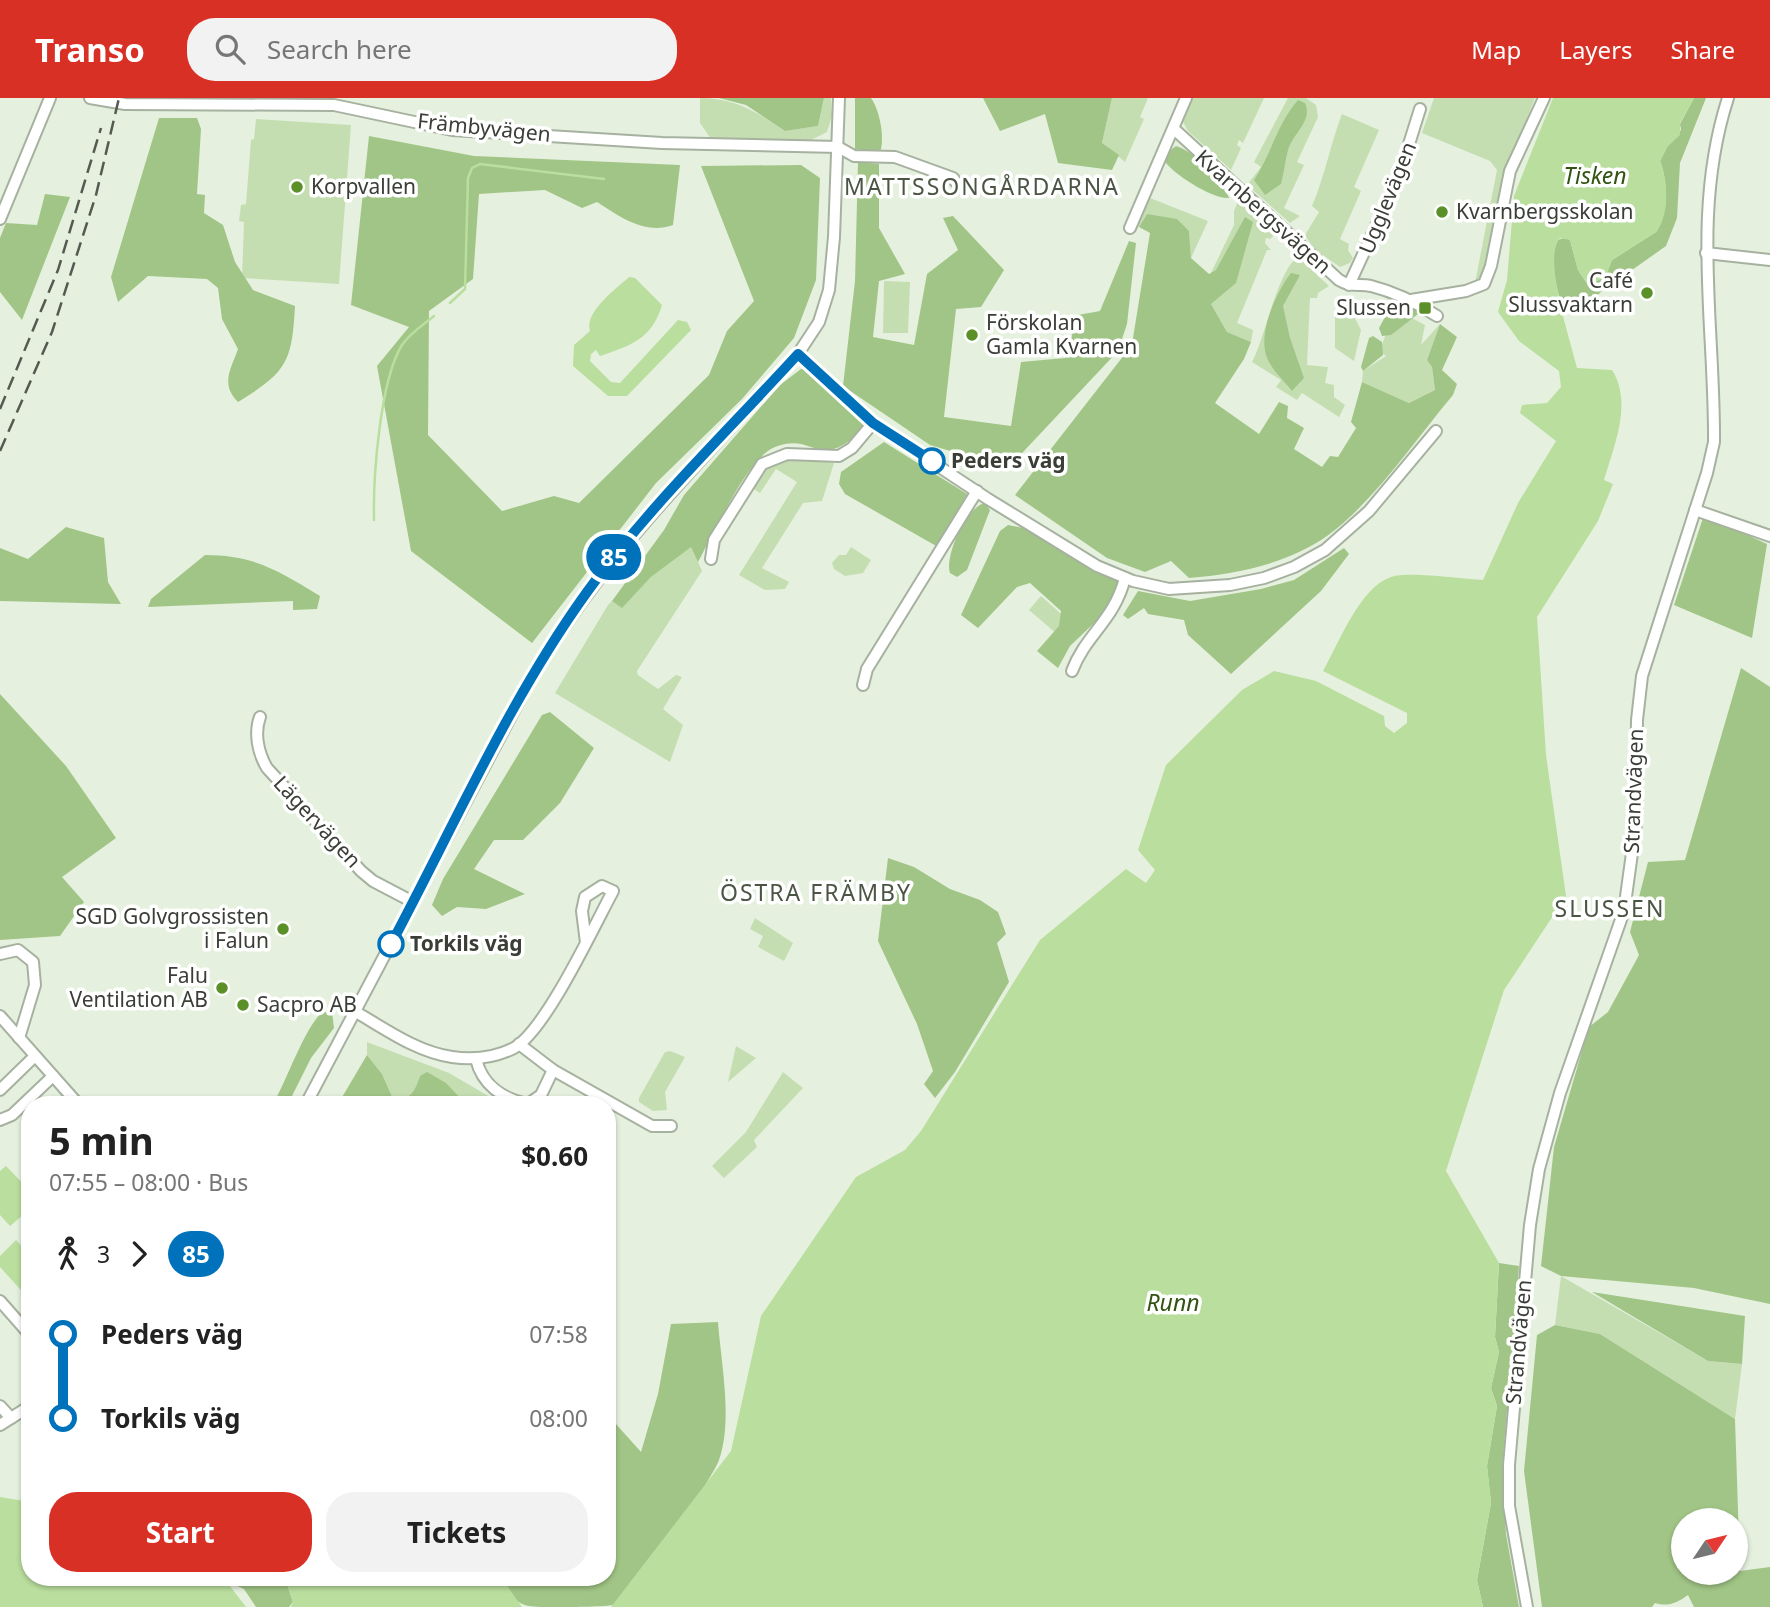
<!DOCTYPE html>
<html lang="en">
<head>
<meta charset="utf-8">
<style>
	:root { --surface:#fff; --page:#f2f2f2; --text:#222; --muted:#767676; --accent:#d93025 }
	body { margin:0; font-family:"Noto Sans",sans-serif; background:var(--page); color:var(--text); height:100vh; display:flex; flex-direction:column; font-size:26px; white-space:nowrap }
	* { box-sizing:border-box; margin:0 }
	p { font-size:23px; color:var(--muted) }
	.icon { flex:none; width:38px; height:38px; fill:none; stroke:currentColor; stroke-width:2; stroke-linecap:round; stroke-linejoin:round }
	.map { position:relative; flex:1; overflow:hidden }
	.panel { position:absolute; left:21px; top:998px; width:595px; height:490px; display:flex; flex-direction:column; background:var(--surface); border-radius:28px; box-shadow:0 2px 5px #0004 }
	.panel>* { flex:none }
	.badge { padding:0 14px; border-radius:23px; font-size:24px; line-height:46px }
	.needle { width:46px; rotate:55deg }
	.fabs { position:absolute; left:1671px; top:1410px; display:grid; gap:14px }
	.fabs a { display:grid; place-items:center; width:77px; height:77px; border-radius:50%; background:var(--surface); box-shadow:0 2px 5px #0004; font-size:35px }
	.map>.badge { position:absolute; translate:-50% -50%; box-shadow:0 0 0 4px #fff }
	.legs { display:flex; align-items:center; gap:10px; height:77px; padding:0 28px; font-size:23px }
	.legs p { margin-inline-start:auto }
	.overview { display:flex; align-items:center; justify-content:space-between; height:119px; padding:0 28px }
	h1 { font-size:38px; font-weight:700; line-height:52px }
	.primary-button { display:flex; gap:14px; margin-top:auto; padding:14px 28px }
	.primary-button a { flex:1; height:80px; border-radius:28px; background:var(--accent); color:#fff; font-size:28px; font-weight:700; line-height:80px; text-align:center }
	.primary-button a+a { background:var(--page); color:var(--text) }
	ul { padding:0 28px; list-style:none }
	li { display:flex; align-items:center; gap:24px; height:84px; font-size:26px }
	li i { display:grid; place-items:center; width:10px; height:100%; margin:0 9px; background:currentColor }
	li i::after { content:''; width:18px; height:18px; margin:-9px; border:5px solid; border-radius:50%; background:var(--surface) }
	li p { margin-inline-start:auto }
	li:first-child i { background:linear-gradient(#0000 50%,currentColor 0) }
	li:last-child i { background:linear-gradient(currentColor 50%,#0000 0) }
	header { display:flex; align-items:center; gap:42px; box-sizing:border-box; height:98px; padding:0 35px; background:var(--accent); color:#fff }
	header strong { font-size:33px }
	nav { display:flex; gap:38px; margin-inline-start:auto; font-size:24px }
	.search { width:490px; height:63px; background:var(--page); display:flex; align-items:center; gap:18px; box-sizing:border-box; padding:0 24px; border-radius:28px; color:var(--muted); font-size:26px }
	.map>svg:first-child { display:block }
	.green { fill:#c4deb2 }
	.forest { fill:#a1c586; fill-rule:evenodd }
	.water { fill:#b9de9e }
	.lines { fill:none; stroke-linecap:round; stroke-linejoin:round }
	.stream { stroke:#b9de9e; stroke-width:2.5 }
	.minor-casing { stroke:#a6b19f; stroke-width:14 }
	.minor { stroke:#fff; stroke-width:10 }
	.rail { stroke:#555a51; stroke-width:2.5; stroke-dasharray:14 7; stroke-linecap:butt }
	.line-1-casing { stroke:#fff; stroke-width:16 }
	.line-1 { stroke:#0072bc; stroke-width:10 }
	.poi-dot { fill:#5b9029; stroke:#fff; stroke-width:2.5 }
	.stop-1-dot { fill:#fff; stroke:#0072bc; stroke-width:3.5 }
	.labels { text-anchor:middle; stroke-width:7; stroke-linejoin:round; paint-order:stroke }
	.street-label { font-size:21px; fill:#3a3e37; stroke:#fff }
	.poi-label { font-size:21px; fill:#3a3e37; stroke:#fff; text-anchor:start }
	.stop-label { font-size:21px; font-weight:bold; fill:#3a3e37; stroke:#fff; text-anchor:start }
	.water-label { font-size:23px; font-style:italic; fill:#325312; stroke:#fff }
	.neighbourhood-label { font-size:23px; letter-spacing:2px; fill:#4b5544; stroke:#fff }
</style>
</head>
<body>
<header>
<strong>Transo</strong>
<div class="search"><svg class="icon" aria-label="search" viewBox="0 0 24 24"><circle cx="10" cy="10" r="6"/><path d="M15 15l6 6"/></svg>Search here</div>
<nav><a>Map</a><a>Layers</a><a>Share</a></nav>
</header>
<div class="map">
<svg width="1770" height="1509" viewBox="0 0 1770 1509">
	<rect width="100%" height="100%" fill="#e5f1de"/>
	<g class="green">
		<path d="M700 0C735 0 757 14 785 33L818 28 824 0H831L832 18 827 34 807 44 711 41 700 25Z"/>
		<path d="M1112 0H1148L1140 19 1144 21 1125 64 1102 45Z"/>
		<path d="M1190 0H1264L1243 45 1239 42 1237 47 1241 50 1231 72 1188 33 1183 24Z"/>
		<path d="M1288 0H1306L1316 7 1318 19 1297 64 1304 67 1284 110 1300 118 1290 125 1247 87 1261 69 1254 64Z"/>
		<path d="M1434 0H1535L1502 83 1485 175 1475 185 1497 72 1490 63 1422 35Z"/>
		<path d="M1342 16 1379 32 1354 89 1361 93 1340 141 1349 146 1348 152 1353 160 1350 165 1340 169 1314 151 1305 137 1319 114 1312 108C1325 78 1330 47 1342 16Z"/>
		<path d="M256 21 351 27 339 186 242 180 244 124 239 123 241 107 246 106 251 42 254 41Z"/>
		<path d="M1150 100 1208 123 1191 160 1189 133 1147 116 1139 129 1136 126Z"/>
		<path d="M1238 103 1275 136 1270 141 1266 140 1265 145 1271 152H1267L1237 225 1253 232 1251 244 1227 234 1211 206 1210 177 1234 127V113Z"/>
		<path d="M1298 159 1329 188 1318 195 1317 200H1310L1307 267 1328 269 1325 285 1334 287V299L1345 307 1339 319 1302 295 1297 302 1276 289 1281 282 1252 264C1264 243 1278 171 1298 159Z"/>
		<path d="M884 183 910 184 908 235H883Z"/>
		<path d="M1341 200 1345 201 1361 232 1354 263 1335 250V216Z"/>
		<path d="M1408 218 1425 227 1421 247 1440 226 1427 262 1432 269 1435 292 1409 305 1362 284 1363 273 1386 258 1380 253 1385 238Z"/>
		<path d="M794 360 834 365 822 403 803 405 762 470 789 484 785 491 765 492 739 477 797 384 776 371 760 395 751 389 770 365Z"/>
		<path d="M691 448 702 473 637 573 638 577 658 591 676 577 682 579 663 611 683 627 670 664 555 595 608 507 612 503 622 509 651 479Z"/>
		<path d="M851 449 871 462 863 475 845 478 834 471 832 465 839 457H846Z"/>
		<path d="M1041 498 1069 523 1057 536 1029 512Z"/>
		<path d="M755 820 793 845 784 863 758 849 763 838 750 831Z"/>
		<path d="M367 944 449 975 502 1006H456L463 1002 420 978C415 994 411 1000 394 1003L382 976 367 957Z"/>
		<path d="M736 948 756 960 728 984Z"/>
		<path d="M670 953 685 959 665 994 667 1012 653 1013 639 1004V1000L665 954Z"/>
		<path d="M783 974 803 990 754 1042 757 1049 724 1080 712 1068 746 1034Z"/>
		<path d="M1561 1178 1708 1263 1742 1266 1735 1321 1600 1236 1555 1227Z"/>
	</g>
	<g class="forest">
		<path d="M719 0H824L818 28 785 33 746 7Z"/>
		<path d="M855 0H871C880 13 885 40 880 55L855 51Z"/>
		<path d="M983 0H1112L1102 45 1119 57 1112 72 1058 65 1045 16 1000 33Z"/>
		<path d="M1694 0H1706L1680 65 1677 120 1666 148 1632 172 1618 175 1598 197 1563 211C1557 192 1548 161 1558 142L1566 139 1570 142 1578 172 1588 187C1604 180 1606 178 1612 162L1656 134C1669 116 1668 83 1660 63L1667 49 1681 32 1680 26Z"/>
		<path d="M1298 2 1305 5C1313 23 1293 35 1288 52 1285 63 1284 75 1281 86L1265 97 1254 82C1271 57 1277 26 1298 2Z"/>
		<path d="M159 20H197L201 31 197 96 205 97 204 115 223 127 235 164 253 192 295 208C292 264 287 274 238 304 220 286 231 271 238 251L222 221 218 190 207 181 148 178 118 204 111 179Z"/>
		<path d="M369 38 474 58 680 67 673 127C645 137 620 119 597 104L582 110 545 92 479 96 473 181 429 213 428 337 502 413 554 398 579 405 709 277 727 233 754 203 701 68 801 67 820 80 816 182 794 240 742 301 656 385 532 545 411 453 377 268 409 229 351 207Z"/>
		<path d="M1176 48C1194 53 1223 83 1229 100 1214 102 1172 76 1164 62L1168 54Z"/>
		<path d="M858 64 879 66V130L905 176 879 183 873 239 914 247 927 176 958 152 943 120 953 118 1004 172 981 209 956 211 944 319 1011 328 1021 264 1065 260 1078 217 1100 213 1129 143 1136 145 1127 226 1118 253 1008 370 930 347 843 288 855 183Z"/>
		<path d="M45 96 70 99 22 222 0 194V140L6 125 37 127Z"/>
		<path d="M1147 116 1177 121 1189 133 1191 160 1209 176 1216 172 1245 119 1253 124 1236 185 1211 206 1227 234 1251 244 1244 261 1215 305 1259 336 1279 304 1288 308 1287 320 1304 330 1294 351 1322 369 1330 358 1338 359 1356 330 1351 324 1362 284 1409 305 1435 292 1432 269 1427 262 1440 226 1457 239 1442 272 1457 286 1453 297C1415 342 1374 404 1327 438 1287 466 1237 476 1189 480L1171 463 1145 474 1107 460 1015 397 1121 261 1133 240 1150 135 1139 129Z"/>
		<path d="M1291 175 1300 177 1283 208 1290 240 1304 280 1292 293C1284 283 1273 273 1268 262 1256 238 1276 194 1291 175Z"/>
		<path d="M1394 203 1417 212 1418 216 1391 237 1382 238 1379 230Z"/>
		<path d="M1373 238 1382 244 1383 257 1363 273 1361 269 1369 240Z"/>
		<path d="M801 271 813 272 867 327C817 378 817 333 775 349 747 360 713 437 698 464L691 449 651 479 622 510 612 503 664 432 684 397 780 287Z"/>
		<path d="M884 344 967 396 938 449 845 396 839 386 841 374Z"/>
		<path d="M985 405 990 412 967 472 957 479 950 475C944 458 967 408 985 405Z"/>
		<path d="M1704 417 1767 446 1752 540 1674 507Z"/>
		<path d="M1008 427 1023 430 1120 484 1110 510 1070 548 1058 570 1037 553 1059 528 1061 513 1030 485 1017 489 978 530 961 517 1000 433Z"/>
		<path d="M66 429 104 440 108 484 121 506 0 503V450L28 461Z"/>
		<path d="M1344 450 1349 456 1321 493 1231 576 1188 537 1184 522 1148 516 1144 510 1128 521 1123 517 1138 493 1190 503 1261 491 1294 482Z"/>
		<path d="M205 457C254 457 279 473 320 498L317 511 293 512V503L148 509 151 501Z"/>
		<path d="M1741 570 1770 589V1206L1694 1190 1561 1178 1541 1168 1554 1049 1589 929 1608 914 1639 857 1630 834 1648 764 1685 762Z"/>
		<path d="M0 596 66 668 116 740 62 779 84 804 60 838 0 842Z"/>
		<path d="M550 614 594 650 560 705 523 742H494L474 771 525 796 486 811 457 809 442 818 432 807 443 781 542 617Z"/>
		<path d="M888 760 914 769 950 791 980 802 998 814 1006 836 997 845 1009 884 955 974 935 1000 924 986 933 973 917 926 878 843Z"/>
		<path d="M322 914H332L334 930 311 960 288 1006H273C288 980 303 933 322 914Z"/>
		<path d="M367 957 382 976 394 1003C411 1001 415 993 420 978L427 974 446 985 463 1003 456 1006 447 1002 439 1006H338Z"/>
		<path d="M1499 1165 1519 1168 1502 1372 1506 1436 1519 1509H1483L1477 1482 1491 1405 1487 1368 1497 1308 1491 1290 1499 1254 1495 1239Z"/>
		<path d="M1592 1194 1745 1218 1742 1266 1708 1263Z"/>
		<path d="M718 1224C721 1265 733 1322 719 1362 711 1384 632 1497 613 1507 599 1509 570 1509 555 1509 522 1509 515 1509 502 1479H607V1316L641 1354 658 1296 671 1226Z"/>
		<path d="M1555 1227 1600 1236 1735 1321 1740 1473 1770 1469V1509H1694L1688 1497C1677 1505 1668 1509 1655 1505L1652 1509H1542L1524 1373 1537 1237ZM1684 1423H1736V1475H1684Z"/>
		<path d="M227 1479H302L288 1489 293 1504 289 1509H256L244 1491 226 1483Z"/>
	</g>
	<g class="water">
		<path d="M1553 0H1694L1680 25V37L1667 49 1660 63C1668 83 1670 116 1656 134L1612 162 1606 179 1588 187 1578 172 1570 142 1560 140C1542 159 1571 244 1577 270L1612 272C1633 305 1614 348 1604 382L1613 386 1598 423 1537 519 1546 657 1566 798 1504 892 1446 1073 1499 1165 1495 1239 1499 1254 1491 1290 1497 1308 1487 1368 1491 1405 1477 1482 1483 1509H611L731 1353 761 1218 856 1079 905 1052 921 1033 1040 842 1126 771 1146 785 1155 772 1138 752 1166 667 1242 592 1274 573 1316 583 1384 618 1385 628 1394 635 1407 625V615L1323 573C1339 545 1360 489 1391 479 1408 473 1462 481 1483 482L1518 405 1556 343 1520 315 1522 307 1547 305 1561 289 1559 273 1519 243 1498 214 1507 182 1514 98Z"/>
		<path d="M629 179 635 180 662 207C652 241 630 248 600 258L596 252 591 256 590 263 611 284 620 285 678 222 687 224 691 232 627 298H608L573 268 574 247 590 233C584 214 616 191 629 179Z"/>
		<path d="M6 1068 30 1093V1111L10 1128 0 1117V1073Z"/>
		<path d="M16 1142 30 1157V1202L0 1169V1158Z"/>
		<path d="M0 1399 30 1404V1479H227L226 1483 246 1509H0Z"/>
		<path d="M302 1479H501L522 1509H291L293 1504 288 1489Z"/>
	</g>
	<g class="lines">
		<g class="stream">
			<path d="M450 205 465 191 468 80 472 70 480 66 604 81"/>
			<path d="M374 422C373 379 380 282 402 247 410 235 423 227 434 218"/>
		</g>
		<g class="minor-casing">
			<g id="minor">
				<path d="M90 0 125 6 334 7 452 32 662 45 838 49 854 58 895 59 953 80 956 84"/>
				<path d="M1174 31 1339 182C1350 189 1359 186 1371 188 1395 194 1417 205 1437 218"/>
				<path d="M0 121 50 0"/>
				<path d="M1130 130 1186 0"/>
				<path d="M1706 155 1770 162"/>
				<path d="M1349 187 1399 78 1420 11"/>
				<path d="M1411 202 1466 193 1484 186 1491 168 1510 73 1544 0"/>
				<path d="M798 256 873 325 988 401 1097 468 1133 483 1169 491 1230 487 1264 480 1294 469 1325 452 1369 413 1436 333"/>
				<path d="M1695 412 1770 438"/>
				<path d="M711 461 714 442 762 366 787 356 839 358 852 350 873 325"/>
				<path d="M1072 573C1086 536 1114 523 1125 480"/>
				<path d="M863 587 867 571 977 393"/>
				<path d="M260 619C254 635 258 655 267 670L361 773 373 783 413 804"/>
				<path d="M0 856 18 852 33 864 35 887 19 940"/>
				<path d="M356 914C385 931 417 954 452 959 473 962 494 960 514 950 546 932 594 828 613 793L602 788 585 799 582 813 586 845"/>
				<path d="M0 918 78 1006"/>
				<path d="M519 946 553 972 652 1028H671"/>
				<path d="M476 961C482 987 503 1001 528 1006L541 997 553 972"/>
				<path d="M0 992 35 958"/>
				<path d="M306 1006 528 586C600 461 702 362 798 256L819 224 829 192 834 139 839 0"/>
				<path d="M0 1022 12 1017 53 978"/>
				<path d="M0 1203 30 1237"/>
				<path d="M0 1308 11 1320"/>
				<path d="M0 1327 30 1308"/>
				<path d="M1527 1509 1509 1408V1367L1530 1127 1539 1071 1560 995 1624 813 1636 726 1637 622 1642 578 1707 375 1714 344C1715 228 1691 114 1728 0"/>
			</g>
		</g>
		<use href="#minor" class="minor"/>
		<g class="rail">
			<path d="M0 311 58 172 101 30"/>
			<path d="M0 353 52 234 96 97 119 0"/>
		</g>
	</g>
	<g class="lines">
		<g class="line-1-casing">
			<path id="line-1" d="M391 846C454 728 509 602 587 494 649 408 727 334 798 256L873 325 932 363"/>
		</g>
		<use href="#line-1" class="line-1"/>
	</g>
	<g class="poi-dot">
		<circle cx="297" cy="89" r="7"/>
		<circle cx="1442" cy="114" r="7"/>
		<circle cx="1647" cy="195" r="7"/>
		<rect x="1418" y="203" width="14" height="14" rx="3.5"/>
		<circle cx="972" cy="237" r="7"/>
		<circle cx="283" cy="831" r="7"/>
		<circle cx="222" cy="890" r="7"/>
		<circle cx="243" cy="907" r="7"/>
	</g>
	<g class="stop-1-dot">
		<circle cx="932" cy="363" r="12"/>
		<circle cx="391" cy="846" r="12"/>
	</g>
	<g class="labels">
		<g class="street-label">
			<text transform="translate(484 30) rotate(6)" y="7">Främbyvägen</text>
			<text transform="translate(1388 100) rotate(-68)" y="7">Ugglevägen</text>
			<text transform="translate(1263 114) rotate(42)" y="7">Kvarnbergsvägen</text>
			<text transform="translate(1634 693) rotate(-88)" y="7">Strandvägen</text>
			<text transform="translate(317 724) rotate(47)" y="7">Lägervägen</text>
			<text transform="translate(1519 1244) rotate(-85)" y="7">Strandvägen</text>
		</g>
		<g class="poi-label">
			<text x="311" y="96">Korpvallen</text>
			<text x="1456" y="121">Kvarnbergsskolan</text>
			<text x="1633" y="190" text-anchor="end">Café<tspan x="1633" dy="24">Slussvaktarn</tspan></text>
			<text x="1411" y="217" text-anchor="end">Slussen</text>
			<text x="986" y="232">Förskolan<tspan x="986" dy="24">Gamla Kvarnen</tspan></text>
			<text x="269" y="826" text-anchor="end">SGD Golvgrossisten<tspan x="269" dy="24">i Falun</tspan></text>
			<text x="208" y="885" text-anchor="end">Falu<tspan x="208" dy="24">Ventilation AB</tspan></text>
			<text x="257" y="914">Sacpro AB</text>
		</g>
		<g class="stop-label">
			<text x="951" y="370">Peders väg</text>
			<text x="410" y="853">Torkils väg</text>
		</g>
		<g class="water-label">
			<text x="1595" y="86">Tisken</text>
			<text x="1173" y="1213">Runn</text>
		</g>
		<g class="neighbourhood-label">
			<text x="982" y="97">MATTSSONGÅRDARNA</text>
			<text x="816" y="803">ÖSTRA FRÄMBY</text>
			<text x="1610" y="819">SLUSSEN</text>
		</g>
	</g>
</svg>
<div class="fabs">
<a><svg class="needle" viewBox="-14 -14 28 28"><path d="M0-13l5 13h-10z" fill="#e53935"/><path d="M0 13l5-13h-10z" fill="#767676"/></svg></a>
</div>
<b class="badge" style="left:614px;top:459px;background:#0072bc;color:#fff">85</b>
<section class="panel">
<div class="overview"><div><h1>5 min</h1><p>07:55 – 08:00 · Bus</p></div><b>$0.60</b></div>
<div class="legs"><svg class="icon" aria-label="walk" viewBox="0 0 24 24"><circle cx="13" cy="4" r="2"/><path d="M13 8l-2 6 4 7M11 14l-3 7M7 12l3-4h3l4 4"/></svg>3<svg class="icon" aria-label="forward" viewBox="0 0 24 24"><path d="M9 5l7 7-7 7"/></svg><b class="badge" style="background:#0072bc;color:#fff">85</b></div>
<ul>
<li><i style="color:#0072bc"></i><b>Peders väg</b><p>07:58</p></li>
<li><i style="color:#0072bc"></i><b>Torkils väg</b><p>08:00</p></li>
</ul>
<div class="primary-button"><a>Start</a><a>Tickets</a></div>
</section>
</div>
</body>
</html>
